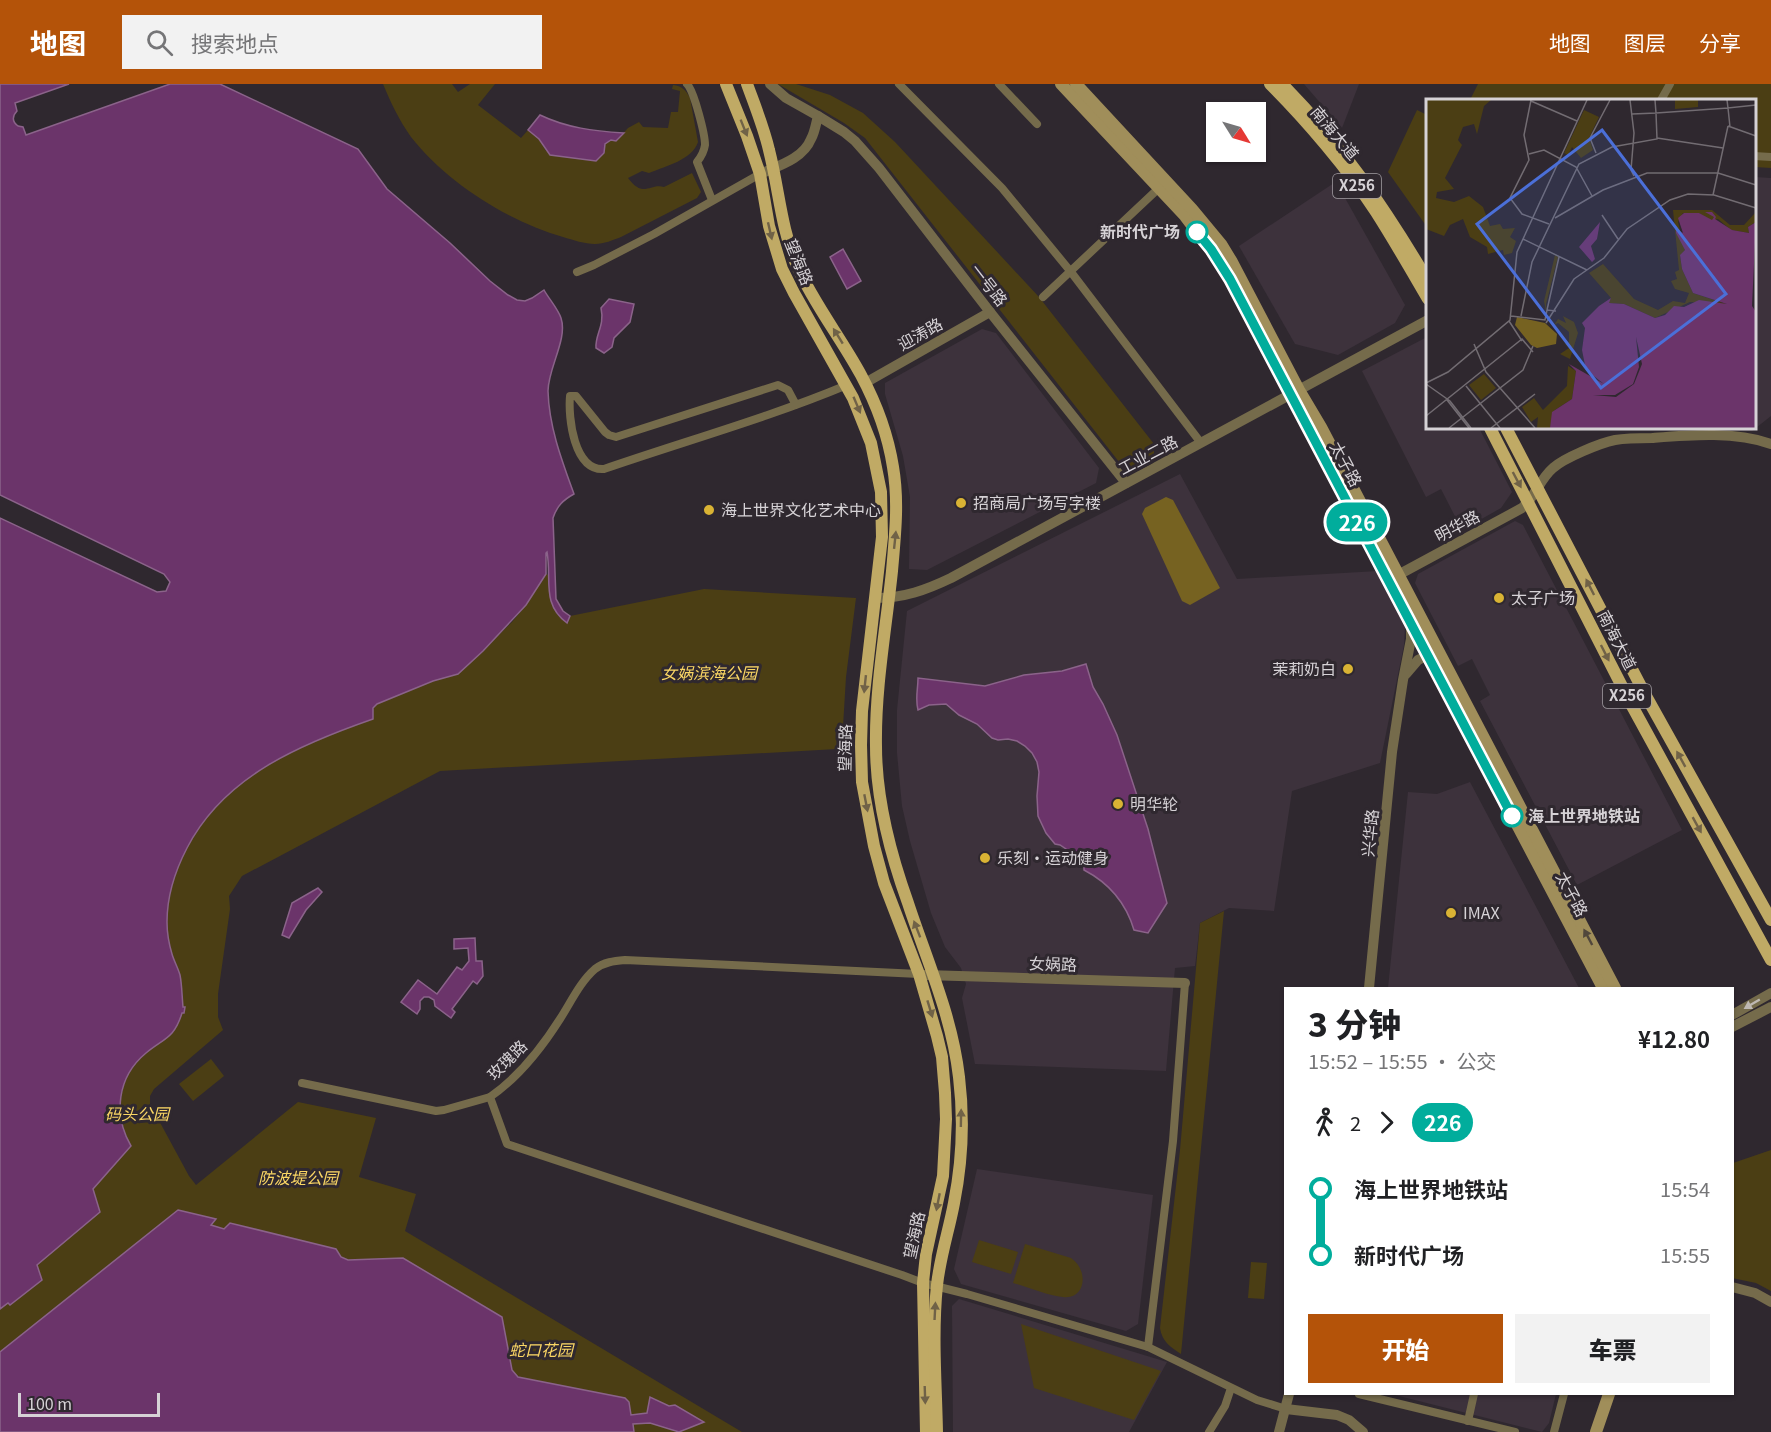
<!DOCTYPE html>
<html lang="zh">
<head>
<meta charset="utf-8">
<style>
	:root { --surface:#fff; --page:#f2f2f2; --text:#202124; --muted:#757577; --accent:#b45309 }
	body { margin:0; font-family:Georgia,"Noto Sans SC",serif; background:var(--page); color:var(--text); height:100vh; display:flex; flex-direction:column; font-size:22px; white-space:nowrap }
	* { box-sizing:border-box; margin:0 }
	p { font-size:20px; color:var(--muted) }
	.icon { flex:none; width:33px; height:33px; fill:none; stroke:currentColor; stroke-width:2; stroke-linecap:round; stroke-linejoin:round }
	.map { position:relative; flex:1; overflow:hidden }
	.drawer { position:absolute; left:1284px; top:903px; width:450px; height:408px; display:flex; flex-direction:column; background:var(--surface); border-radius:0px; box-shadow:0 2px 4px #0004 }
	.drawer>* { flex:none }
	.badge { padding:0 12px; border-radius:20px; font-size:21px; line-height:39px }
	.needle { width:39px; rotate:127deg }
	.tools { position:absolute; left:1206px; top:18px; display:grid; gap:12px }
	.tools a { display:grid; place-items:center; width:60px; height:60px; border-radius:0px; background:var(--surface); box-shadow:0 2px 4px #0004; font-size:30px }
	.scale { position:absolute; left:18px; bottom:15px; width:142px; box-sizing:border-box; padding-left:6px; border:3px solid #d6d2d6; border-top:0; font-size:16px; line-height:21px; white-space:nowrap; color:#d6d2d6; -webkit-text-stroke:4px #2f282f; paint-order:stroke }
	.map>.badge { position:absolute; translate:-50% -50%; box-shadow:0 0 0 3px #fff }
	.legs { display:flex; align-items:center; gap:9px; height:66px; padding:0 24px; font-size:20px }
	.legs p { margin-inline-start:auto }
	.summary { display:flex; align-items:center; justify-content:space-between; height:102px; padding:0 24px }
	h1 { font-size:33px; font-weight:800; line-height:45px }
	.cta { display:flex; gap:12px; margin-top:auto; padding:12px 24px }
	.cta a { flex:1; height:69px; border-radius:0px; background:var(--accent); color:#fff; font-size:24px; font-weight:800; line-height:69px; text-align:center }
	.cta a+a { background:var(--page); color:var(--text) }
	ul { padding:0 24px; list-style:none }
	li { display:flex; align-items:center; gap:21px; height:66px; font-size:22px }
	li i { display:grid; place-items:center; width:9px; height:100%; margin:0 8px; background:currentColor }
	li i::after { content:''; width:15px; height:15px; margin:-8px; border:4px solid; border-radius:50%; background:var(--surface) }
	li p { margin-inline-start:auto }
	li:first-child i { background:linear-gradient(#0000 50%,currentColor 0) }
	li:last-child i { background:linear-gradient(currentColor 50%,#0000 0) }
	header { display:flex; align-items:center; gap:36px; box-sizing:border-box; height:84px; padding:0 30px; background:var(--accent); color:#fff }
	header strong { font-size:28px }
	nav { display:flex; gap:33px; margin-inline-start:auto; font-size:21px }
	.search { width:420px; height:54px; background:var(--page); display:flex; align-items:center; gap:15px; box-sizing:border-box; padding:0 21px; border-radius:0px; color:var(--muted); font-size:22px }
	.map>svg:first-child { display:block }
	.built { fill:#3d323c }
	.green { fill:#4b3e14 }
	.forest { fill:#766221 }
	.water { fill:#6b346a; stroke:#8b638a; stroke-width:1.5 }
	.lines { fill:none; stroke-linecap:round; stroke-linejoin:round }
	.minor { stroke:#756b4b; stroke-width:8 }
	.tertiary { stroke:#756b4b; stroke-width:10 }
	.secondary { stroke:#a08e5a; stroke-width:12 }
	.primary { stroke:#c0aa65; stroke-width:12 }
	.oneway { fill:#706247 }
	.oneway2 { fill:#51473c }
	.oneway3 { fill:#beb8b3 }
	.line-1-casing { stroke:#fff; stroke-width:14 }
	.line-1 { stroke:#01ad9c; stroke-width:9 }
	.stop-1-dot { fill:#fff; stroke:#01ad9c; stroke-width:3 }
	.poi-dot { fill:#d9b334; stroke:#2f282f; stroke-width:2 }
	.labels { text-anchor:middle; stroke-width:6; stroke-linejoin:round; paint-order:stroke }
	.shield { fill:#2f282f; stroke:#a49fa4; stroke-width:1.5 }
	.shield-label { font-size:15px; font-weight:bold; fill:#d6d2d6 }
	.street-label { font-size:16px; fill:#d6d2d6; stroke:#2f282f }
	.stop-label { font-size:16px; font-weight:bold; fill:#d6d2d6; stroke:#2f282f; text-anchor:end }
	.poi-label { font-size:16px; fill:#d6d2d6; stroke:#2f282f; text-anchor:start }
	.park-label { font-size:16px; font-style:italic; fill:#fad664; stroke:#2f282f }
	.inset-road { fill:none; stroke:#726c72; stroke-width:1.5 }
	.view { fill:#4b6fd8; fill-opacity:0.15; stroke:#4b6fd8; stroke-width:3 }
	.inset-edge { fill:none; stroke:#d6d2d6; stroke-width:3 }
</style>
</head>
<body>
<header>
<strong>地图</strong>
<div class="search"><svg class="icon" aria-label="search" viewBox="0 0 24 24"><circle cx="10" cy="10" r="6"/><path d="M15 15l6 6"/></svg>搜索地点</div>
<nav><a>地图</a><a>图层</a><a>分享</a></nav>
</header>
<div class="map">
<svg width="1771" height="1348" viewBox="0 0 1771 1348">
	<rect width="100%" height="100%" fill="#2f282f"/>
	<g class="built">
		<path d="M1304 0H1359L1342 44Z"/>
		<path d="M1755 93 1771 94V332L1752 347 1674 344H1754Z"/>
		<path d="M1334 99 1345 114 1405 221 1395 239 1338 271 1295 260 1239 162Z"/>
		<path d="M982 245 996 249 1099 384 1096 399 927 486 909 485 910 413 903 372 885 310V299Z"/>
		<path d="M1427 253 1428 344H1479L1512 408 1501 424 1462 446 1441 405 1426 413 1362 287Z"/>
		<path d="M1180 390 1237 495 1378 487 1389 508 1405 543 1404 561 1380 679 1292 707 1274 827 1229 824 1200 839 1195 882 1175 884 1166 987 975 980 962 914 966 900 961 884 945 863 931 829 910 757 902 722 897 669V626L907 527Z"/>
		<path d="M1515 437 1523 441 1682 746 1577 801 1480 617 1490 611 1472 575 1458 582 1415 499 1418 490Z"/>
		<path d="M1470 698 1497 749 1579 904H1388L1408 708 1437 710Z"/>
		<path d="M977 1085 1153 1111 1138 1240 1126 1247 961 1200 954 1185Z"/>
		<path d="M959 1215 1167 1278 1129 1348H953L952 1222Z"/>
		<path d="M1391 1310H1556L1549 1339 1542 1348Z"/>
	</g>
	<g class="green">
		<path d="M383 0H452L458 8 470 0H495L478 21 521 54 528 46 539 55 546 67 604 70 605 60 611 56 616 57 628 44 639 38 643 43 668 44 671 28H678L680 7 672 5 673 1C682 2 686 6 690 14L698 58C692 76 666 82 649 89L642 87 628 94C644 115 649 99 664 103L692 89 701 108 697 114 621 153C613 156 604 160 595 160 585 160 573 156 563 153 508 137 447 99 411 53 399 36 391 19 383 0Z"/>
		<path d="M778 0H796L830 11 863 29 895 58 1039 213 1154 360V370L1130 385 1123 383 865 54 844 39Z"/>
		<path d="M1478 0H1771V84L1755 83 1754 16H1470Z"/>
		<path d="M1417 26 1427 31V143L1388 88Z"/>
		<path d="M546 490 549 491C549 511 549 527 568 539L570 532 704 505 856 514 846 593 842 659 837 665 440 687 242 792 229 812 230 825 218 910V933L223 946 154 1005 150 1012V1020L189 1092 196 1101 298 1018 376 1034 359 1093 416 1110 405 1147 742 1348H634L629 1318 625 1314 522 1294 516 1291 512 1286 403 1174 348 1176 341 1173 336 1165 224 1145 211 1141 216 1136 178 1126 0 1268V1225L8 1218 9 1221 37 1181 100 1128 93 1105 131 1062C114 1031 117 993 146 969 163 955 175 952 182 929H184L185 924 183 923C183 913 182 902 180 892 178 884 174 877 172 870 169 860 167 849 167 839 167 813 175 787 186 764 224 693 300 660 373 635V624L377 620 433 597 458 590 512 538 526 521Z"/>
		<path d="M1224 827 1181 1270C1171 1263 1162 1258 1160 1244L1180 1066 1200 839Z"/>
		<path d="M211 975 224 992 193 1017 179 1000Z"/>
		<path d="M1771 1066V1207L1756 1199 1732 1194 1733 1079Z"/>
		<path d="M979 1156 1018 1168 1011 1190 972 1178Z"/>
		<path d="M1025 1160 1071 1174C1089 1186 1086 1216 1063 1213 1048 1212 1028 1203 1013 1199Z"/>
		<path d="M1251 1178 1267 1179 1264 1215 1248 1214Z"/>
		<path d="M1021 1240 1161 1287 1134 1336 1034 1304Z"/>
	</g>
	<path class="forest" d="M1166 413 1173 416 1220 504 1190 521 1182 517 1142 430 1145 424Z"/>
	<g class="water">
		<path d="M0 0H69L15 19 17 27C12 32 12 38 18 42L23 43 26 51 170 0H220L358 65 387 105 450 159 490 197 508 211 517 216 525 217 532 214 544 206C549 215 558 225 561 234 568 255 548 284 548 307 549 343 562 377 574 410 563 416 557 422 553 434L556 515 563 527 570 532 567 539C541 520 552 495 547 468L546 469V490L526 521 483 567 458 590 433 597 377 620 373 624V635C301 660 224 692 187 764 175 787 167 812 167 838 167 849 169 860 172 870 174 877 178 884 180 891 182 901 182 913 183 923H185L184 929H182C174 955 164 954 146 969 117 993 113 1031 131 1062L93 1105 100 1128 37 1181 42 1196 10 1221 8 1219 0 1225V434L157 508 166 507 170 498 164 490 0 411Z"/>
		<path d="M540 31C567 44 594 47 624 49L616 57 611 56 605 60 604 69 596 77 550 71 539 55 528 46Z"/>
		<path d="M843 165 861 197 847 205 830 173Z"/>
		<path d="M609 215 634 220 630 238 614 254 612 263 604 269 596 264C595 250 605 242 601 224Z"/>
		<path d="M1086 580 1093 603 1103 620 1117 651 1148 745 1167 819 1148 849 1134 846C1126 819 1109 799 1084 786V782L1069 773 1066 765 1060 761 1055 760 1046 749 1038 732 1037 712 1039 688 1037 678 1032 669 1025 662 1017 657 1008 655 998 656 992 654 977 640 959 631 946 620 929 621 918 626C915 614 918 606 918 594L985 602 1024 591 1062 587Z"/>
		<path d="M318 804 322 808 306 826 289 854 282 851 292 819Z"/>
		<path d="M475 854 476 877H482L483 892 477 900 473 897 452 925 455 928 451 934 435 922 434 916 429 913H424L420 917V925L417 930 401 918 418 896 437 910 457 883 462 886 469 877 468 864 454 865V855Z"/>
		<path d="M178 1126 216 1135 211 1141 224 1145 230 1139 336 1165 341 1173 348 1176 403 1174 502 1233 512 1286 518 1293 625 1314 629 1318 631 1331 647 1329 650 1313 669 1322 675 1321 704 1338 679 1348 650 1339 633 1340 634 1348H0V1268Z"/>
	</g>
	<g class="lines">
		<g class="minor">
			<path d="M687 0C694 7 705 50 705 61 704 68 701 73 697 78L712 116"/>
			<path d="M899 0 1002 104 1071 188 1201 359"/>
			<path d="M999 0 1037 40"/>
			<path d="M1661 16 1670 0"/>
			<path d="M1754 72 1771 73"/>
			<path d="M577 188 594 181 654 150 760 90"/>
			<path d="M1043 213 1159 104"/>
			<path d="M796 321 788 306 778 301 616 353 609 351 605 348 576 312H570C568 334 574 387 604 385 685 357 768 334 847 301"/>
			<path d="M919 890 625 876C614 877 604 878 595 885 580 898 571 918 560 935 541 965 519 993 490 1013L507 1060 902 1191 923 1199 967 1210 1148 1263 1257 1316 1286 1325"/>
			<path d="M302 999 436 1027 444 1026 490 1013"/>
			<path d="M1148 1263 1173 1057 1185 899"/>
			<path d="M1359 1310 1515 1348"/>
			<path d="M1468 1337 1474 1310"/>
			<path d="M1209 1348 1225 1322 1231 1304"/>
			<path d="M1554 1348 1564 1310"/>
		</g>
		<g class="tertiary">
			<path d="M818 32 844 48 855 57 879 84 990 228 1126 399"/>
			<path d="M760 90C778 82 803 75 811 55 815 48 816 39 818 32L786 14 770 0"/>
			<path d="M865 299 990 228"/>
			<path d="M1398 491 1522 424C1535 413 1540 395 1553 384 1564 374 1600 359 1615 356 1627 354 1640 354 1652 354 1690 351 1735 347 1771 360"/>
			<path d="M876 514C904 514 926 506 951 494L1428 236"/>
			<path d="M1406 590 1418 576 1424 573 1429 575"/>
			<path d="M925 891 1185 899"/>
			<path d="M1369 904 1392 668 1403 596 1411 555V540"/>
			<path d="M1732 931 1771 909"/>
			<path d="M1732 943 1771 923"/>
			<path d="M1732 1203 1755 1209 1771 1218"/>
			<path d="M1286 1325 1337 1331 1349 1336 1363 1348"/>
			<path d="M1279 1348 1289 1310"/>
		</g>
		<g class="secondary">
			<path d="M1061 0 1185 132 1223 182 1603 904"/>
			<path d="M1076 0 1192 125 1221 160 1232 178 1299 306 1321 343 1615 904"/>
			<path d="M1596 1348 1609 1310"/>
		</g>
		<g class="primary">
			<path d="M726 0 747 52 760 90 769 142 782 185 794 209 853 314 871 359 881 408 882 453 862 627 861 661 862 698 874 762 884 799 919 890 937 952 942 973 945 1009 946 1035 943 1092 926 1170 923 1199 926 1348"/>
			<path d="M747 0C755 22 764 44 769 66 779 105 781 145 797 182 814 220 841 254 861 291 876 319 888 351 893 383 899 418 895 452 892 487 886 545 875 604 876 662 876 715 890 769 908 819 927 877 952 932 959 993 964 1034 962 1079 954 1119 949 1146 940 1173 937 1201 932 1250 936 1299 937 1348"/>
			<path d="M1270 0C1306 36 1348 85 1376 128 1394 156 1411 186 1428 215"/>
			<path d="M1282 0C1340 58 1386 126 1428 197"/>
			<path d="M1490 344 1631 620 1771 876"/>
			<path d="M1506 344 1646 612 1771 836"/>
		</g>
	</g>
	<defs><path id="oneway-solid" d="M-6-.8H1V-3.2L6.5 0L1 3.2V.8H-6Z" transform="scale(1.5)"/></defs>
	<g class="oneway">
		<use href="#oneway-solid" transform="translate(744 44) rotate(68)"/>
		<use href="#oneway-solid" transform="translate(770 147) rotate(77)"/>
		<use href="#oneway-solid" transform="translate(838 252) rotate(-122)"/>
		<use href="#oneway-solid" transform="translate(857 321) rotate(67)"/>
		<use href="#oneway-solid" transform="translate(1517 396) rotate(62)"/>
		<use href="#oneway-solid" transform="translate(895 456) rotate(-84)"/>
		<use href="#oneway-solid" transform="translate(1590 503) rotate(-117)"/>
		<use href="#oneway-solid" transform="translate(1605 569) rotate(63)"/>
		<use href="#oneway-solid" transform="translate(865 600) rotate(96)"/>
		<use href="#oneway-solid" transform="translate(1681 675) rotate(-119)"/>
		<use href="#oneway-solid" transform="translate(866 719) rotate(79)"/>
		<use href="#oneway-solid" transform="translate(1697 741) rotate(61)"/>
		<use href="#oneway-solid" transform="translate(917 845) rotate(-111)"/>
		<use href="#oneway-solid" transform="translate(930 925) rotate(73)"/>
		<use href="#oneway-solid" transform="translate(961 1034) rotate(-89)"/>
		<use href="#oneway-solid" transform="translate(938 1118) rotate(101)"/>
		<use href="#oneway-solid" transform="translate(935 1227) rotate(-87)"/>
		<use href="#oneway-solid" transform="translate(925 1311) rotate(88)"/>
	</g>
	<use class="oneway2" href="#oneway-solid" transform="translate(1588 853) rotate(-118)"/>
	<use class="oneway3" href="#oneway-solid" transform="translate(1752 920) rotate(150)"/>
	<g class="lines">
		<g class="line-1-casing">
			<path id="line-1" d="M1197 148 1211 165 1230 195 1512 732"/>
		</g>
		<use href="#line-1" class="line-1"/>
	</g>
	<g class="stop-1-dot">
		<circle cx="1197" cy="148" r="10"/>
		<circle cx="1512" cy="732" r="10"/>
	</g>
	<g class="poi-dot">
		<circle cx="961" cy="419" r="6"/>
		<circle cx="709" cy="426" r="6"/>
		<circle cx="1499" cy="514" r="6"/>
		<circle cx="1348" cy="585" r="6"/>
		<circle cx="1118" cy="720" r="6"/>
		<circle cx="985" cy="774" r="6"/>
		<circle cx="1451" cy="829" r="6"/>
	</g>
	<g class="labels">
		<g class="shield">
			<rect x="1333" y="90" width="48" height="24" rx="4.5"/>
			<rect x="1603" y="600" width="48" height="24" rx="4.5"/>
		</g>
		<g class="shield-label">
			<text x="1357" y="107">X256</text>
			<text x="1627" y="617">X256</text>
		</g>
		<g class="street-label">
			<text transform="translate(1335 49) rotate(50)" y="6">南海大道</text>
			<text transform="translate(799 178) rotate(68)" y="6">望海路</text>
			<text transform="translate(989 201) rotate(52)" y="6">一号路</text>
			<text transform="translate(920 250) rotate(-29)" y="6">迎涛路</text>
			<text transform="translate(1148 371) rotate(-28)" y="6">工业二路</text>
			<text transform="translate(1346 380) rotate(62)" y="6">太子路</text>
			<text transform="translate(1457 442) rotate(-28)" y="6">明华路</text>
			<text transform="translate(1617 556) rotate(63)" y="6">南海大道</text>
			<text transform="translate(845 664) rotate(-89)" y="6">望海路</text>
			<text transform="translate(1370 749) rotate(-84)" y="6">兴华路</text>
			<text transform="translate(1572 810) rotate(62)" y="6">太子路</text>
			<text transform="translate(1053 880) rotate(2)" y="6">女娲路</text>
			<text transform="translate(507 976) rotate(-45)" y="6">玫瑰路</text>
			<text transform="translate(914 1151) rotate(-78)" y="6">望海路</text>
		</g>
		<g class="stop-label">
			<text x="1180" y="154">新时代广场</text>
			<text x="1528" y="738" text-anchor="start">海上世界地铁站</text>
		</g>
		<g class="poi-label">
			<text x="973" y="425">招商局广场写字楼</text>
			<text x="721" y="432">海上世界文化艺术中心</text>
			<text x="1511" y="520">太子广场</text>
			<text x="1336" y="591" text-anchor="end">茉莉奶白</text>
			<text x="1130" y="726">明华轮</text>
			<text x="997" y="780">乐刻·运动健身</text>
			<text x="1463" y="835">IMAX</text>
		</g>
		<g class="park-label">
			<text x="709" y="595">女娲滨海公园</text>
			<text x="137" y="1036">码头公园</text>
			<text x="298" y="1100">防波堤公园</text>
			<text x="541" y="1272">蛇口花园</text>
		</g>
	</g>
	<g transform="translate(1426 15)">
		<rect width="330" height="330" fill="#2f282f"/>
		<path d="M0 1H65L58 7 51 35 48 25 37 28 32 41 36 46 19 79 28 90 11 93 10 99 28 103 43 97 57 108 64 127 74 125 77 130 89 129 84 138 90 142 86 154 78 156 77 151 62 155 61 148 44 138 37 120 24 126 18 137 0 130ZM249 1H272V8L249 10ZM158 11 173 18 163 39 167 51 155 59 146 48 142 56 138 54ZM247 111H286L304 126H318L330 113V123L322 128 323 134 305 131 292 120 284 122 273 114H257L252 123 259 151 254 157 256 170 267 194 300 205 264 203 229 219 198 205 182 204 185 199 163 174 177 165 208 200 232 211 247 202 259 204 263 194 249 190 245 182 251 180 249 173 253 171ZM129 156 132 158 120 205 121 218 118 202ZM137 217 148 223 152 234 144 260 134 255 143 249 139 245 143 243V233L132 224 128 226 132 220 140 224ZM142 267 150 272 146 300 129 311 124 329H111L112 318 105 323 96 308 108 299 117 311 141 287ZM58 275 70 289 55 301 43 286Z" fill="#4b3e14"/>
		<path d="M91 218 119 224 131 235 130 245 111 249 105 246 89 226Z" fill="#766221"/>
		<path d="M279 113H286L290 118 289 120 306 131 323 134 322 128 330 123 326 207 330 213V329H124L126 313 146 300 150 272 143 265 178 285 160 271 156 251 159 229 156 224 173 207 185 199 183 204 198 205 229 219 239 216 248 207 258 208 273 201 301 205 267 194 256 170 254 156 259 151 250 134V130L257 134 252 119 258 114H273L286 121 288 118ZM210 238 216 265 208 285 190 298 167 296H189L207 285 213 268ZM174 123 171 140 165 147 169 160 166 163 153 148Z" fill="#6b346a" fill-rule="evenodd"/>
		<path class="inset-road" d="M105 1 98 36 103 61 84 99 96 115 123 125M204 1 208 34 205 71 208 77M301 1 302 9 330 6M105 2 151 22M230 14 302 9 304 28M206 15 230 14 229 1M302 27 330 37M231 39 297 49M170 54 164 39 184 1M103 55 118 51 150 68 166 97M287 96 302 27M176 116 192 140M129 119 177 91 221 74H292L330 86M97 140 161 171M121 211 133 158M85 217 119 221 121 211 130 212M95 217 106 163 153 65 186 48 231 40 230 14M83 222 96 242M120 224 148 180 178 159 201 130 244 101 262 95 288 96 330 109M48 245 60 273 109 329M0 284 22 273 84 221 91 153 161 1M0 285 24 302 45 329M40 287 74 329M21 301 43 329M0 317 96 240 107 253M23 329 97 271 107 247M65 329 109 295"/>
		<path class="view" d="M176 31 300 195 175 289 51 125Z"/>
		<rect width="330" height="330" class="inset-edge"/>
	</g>
</svg>
<div class="tools">
<a><svg class="needle" viewBox="-14 -14 28 28"><path d="M0-13l5 13h-10z" fill="#e53935"/><path d="M0 13l5-13h-10z" fill="#757577"/></svg></a>
</div>
<div class="scale">100 m</div>
<b class="badge" style="left:1357px;top:438px;background:#01ad9c;color:#fff">226</b>
<section class="drawer">
<div class="summary"><div><h1>3 分钟</h1><p>15:52 – 15:55 · 公交</p></div><b>¥12.80</b></div>
<div class="legs"><svg class="icon" aria-label="walk" viewBox="0 0 24 24"><circle cx="13" cy="4" r="2"/><path d="M13 8l-2 6 4 7M11 14l-3 7M7 12l3-4h3l4 4"/></svg>2<svg class="icon" aria-label="forward" viewBox="0 0 24 24"><path d="M9 5l7 7-7 7"/></svg><b class="badge" style="background:#01ad9c;color:#fff">226</b></div>
<ul>
<li><i style="color:#01ad9c"></i><b>海上世界地铁站</b><p>15:54</p></li>
<li><i style="color:#01ad9c"></i><b>新时代广场</b><p>15:55</p></li>
</ul>
<div class="cta"><a>开始</a><a>车票</a></div>
</section>
</div>
</body>
</html>
